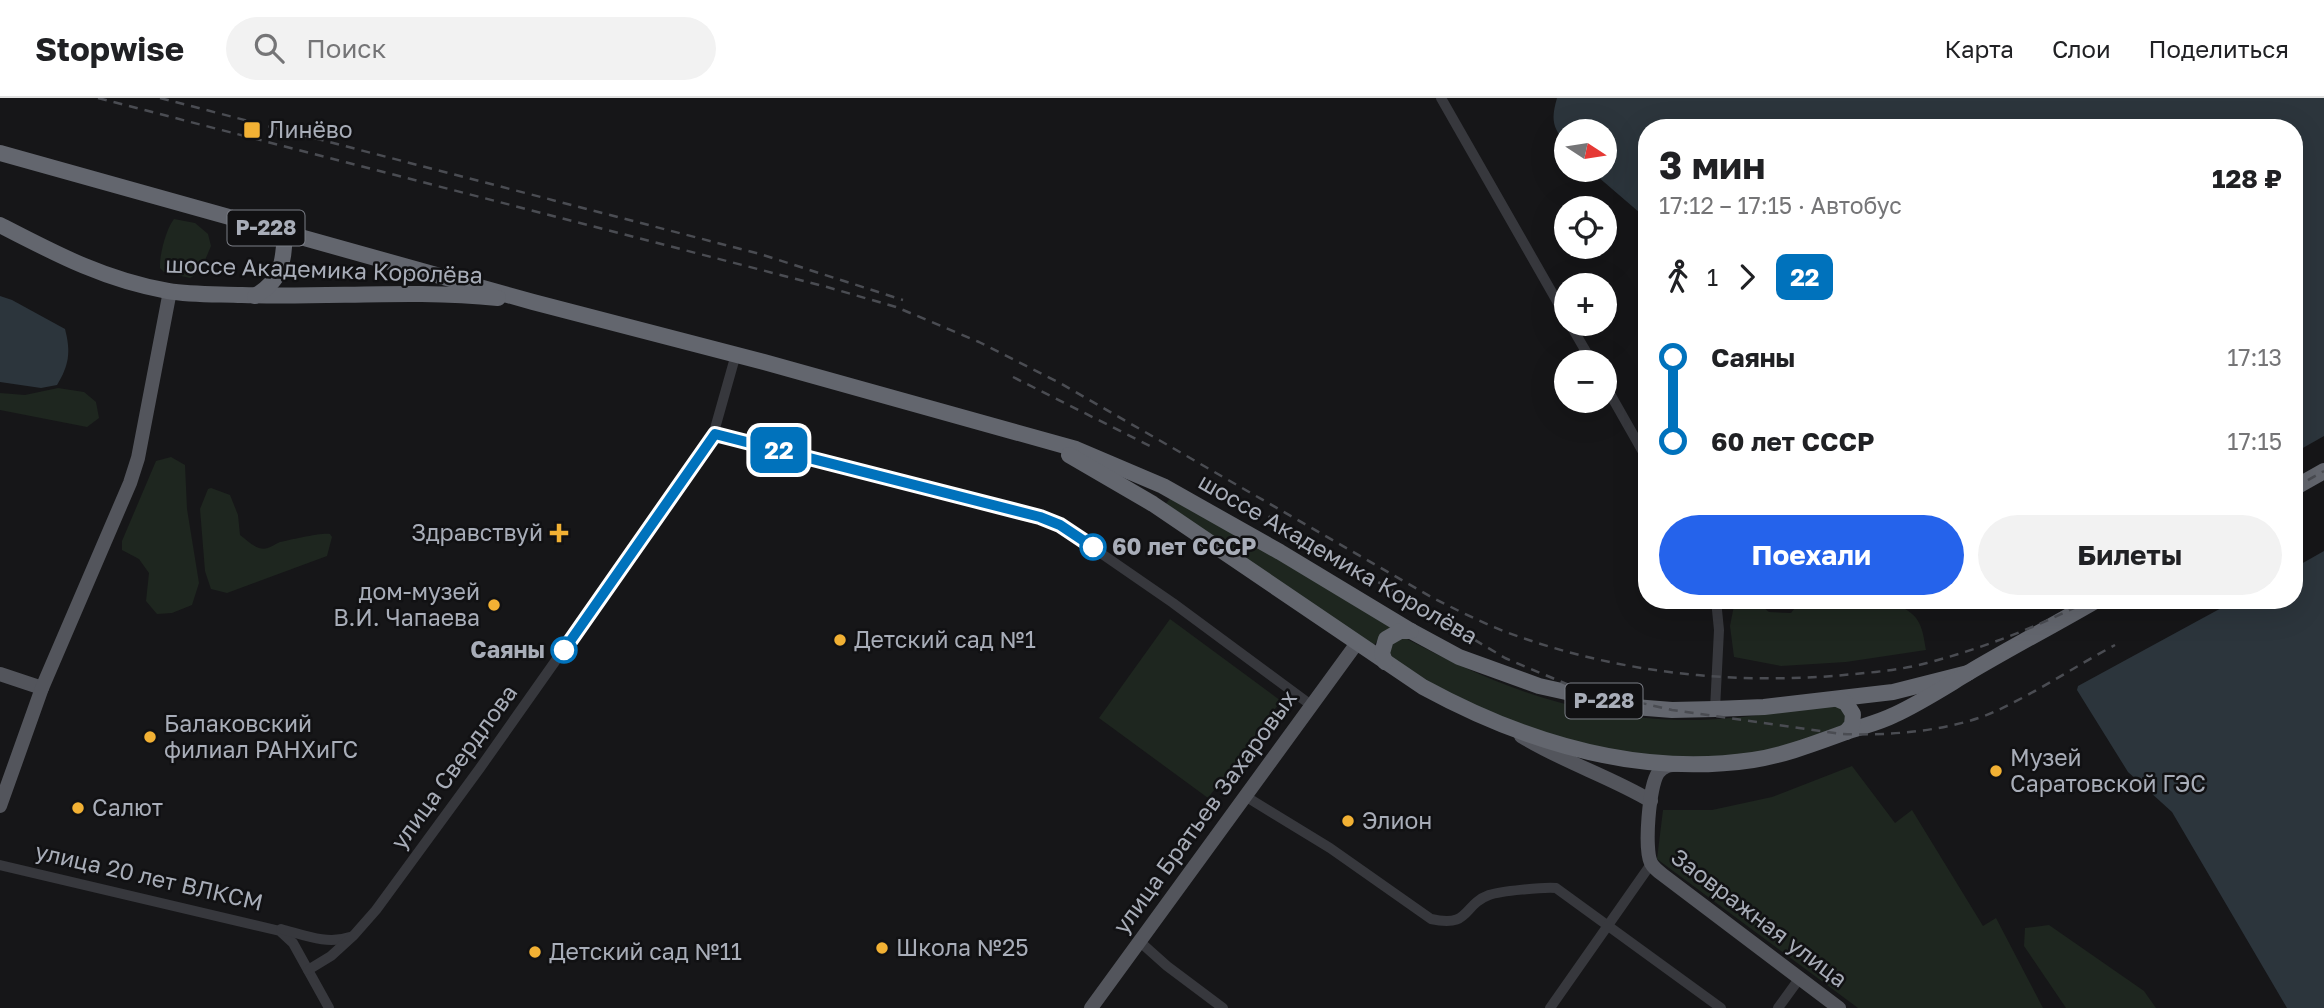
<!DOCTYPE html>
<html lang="ru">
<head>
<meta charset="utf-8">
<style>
	:root { --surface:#fff; --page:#f2f2f2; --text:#202124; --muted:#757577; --line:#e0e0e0; --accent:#2563eb }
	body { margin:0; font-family:"Golos Text",sans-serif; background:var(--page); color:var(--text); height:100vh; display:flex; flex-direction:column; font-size:26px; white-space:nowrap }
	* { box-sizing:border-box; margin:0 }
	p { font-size:23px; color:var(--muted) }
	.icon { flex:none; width:38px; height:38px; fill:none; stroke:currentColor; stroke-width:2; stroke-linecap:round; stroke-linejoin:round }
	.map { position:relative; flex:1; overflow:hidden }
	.drawer { position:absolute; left:1638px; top:21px; width:665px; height:490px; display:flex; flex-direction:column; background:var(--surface); border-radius:28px; box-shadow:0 7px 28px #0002 }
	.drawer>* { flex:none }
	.badge { padding:0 14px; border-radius:10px; font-size:24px; line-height:46px }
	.needle { width:46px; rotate:102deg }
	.tools { position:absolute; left:1554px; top:21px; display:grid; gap:14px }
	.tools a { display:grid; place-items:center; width:63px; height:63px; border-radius:50%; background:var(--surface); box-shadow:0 7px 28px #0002; font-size:35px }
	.map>.badge { position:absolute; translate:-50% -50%; box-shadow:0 0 0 4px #fff }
	.legs { display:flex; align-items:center; gap:10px; height:77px; padding:0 21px; font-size:23px }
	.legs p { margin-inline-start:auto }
	.head { display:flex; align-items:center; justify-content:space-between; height:119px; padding:0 21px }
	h1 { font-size:38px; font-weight:700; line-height:52px }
	.primary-button { display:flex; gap:14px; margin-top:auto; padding:14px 21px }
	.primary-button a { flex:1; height:80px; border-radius:42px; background:var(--accent); color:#fff; font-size:28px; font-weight:700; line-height:80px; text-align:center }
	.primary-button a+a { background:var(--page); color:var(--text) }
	ul { padding:0 21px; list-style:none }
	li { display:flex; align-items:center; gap:24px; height:84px; font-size:26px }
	li i { display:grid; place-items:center; width:10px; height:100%; margin:0 9px; background:currentColor }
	li i::after { content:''; width:18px; height:18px; margin:-9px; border:5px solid; border-radius:50%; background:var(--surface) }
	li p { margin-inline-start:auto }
	li:first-child i { background:linear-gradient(#0000 50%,currentColor 0) }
	li:last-child i { background:linear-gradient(currentColor 50%,#0000 0) }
	header { display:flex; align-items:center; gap:42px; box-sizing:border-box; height:98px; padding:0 35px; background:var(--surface); border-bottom:2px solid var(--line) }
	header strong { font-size:33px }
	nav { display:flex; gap:38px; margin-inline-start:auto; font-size:24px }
	.search { width:490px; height:63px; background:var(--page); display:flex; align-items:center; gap:18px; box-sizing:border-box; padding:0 24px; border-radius:38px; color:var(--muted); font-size:26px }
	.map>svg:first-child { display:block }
	.green { fill:#1e261f }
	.water { fill:#2c353c }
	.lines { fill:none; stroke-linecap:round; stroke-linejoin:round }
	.minor { stroke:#37383d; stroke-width:10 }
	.major { stroke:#53555c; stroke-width:14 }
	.highway { stroke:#63666e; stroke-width:16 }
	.rail { stroke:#4a4c52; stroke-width:2.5; stroke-dasharray:9 7; stroke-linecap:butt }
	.line-1-casing { stroke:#fff; stroke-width:16 }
	.line-1 { stroke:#0072bc; stroke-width:10 }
	.poi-dot { fill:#f2b134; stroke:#111113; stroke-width:2.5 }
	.stop-1-dot { fill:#fff; stroke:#0072bc; stroke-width:3.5 }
	.labels { text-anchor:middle; stroke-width:5; stroke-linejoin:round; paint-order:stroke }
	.shield { fill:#111113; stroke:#7b7e86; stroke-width:2 }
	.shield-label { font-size:21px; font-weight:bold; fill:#a8adb8 }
	.poi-label { font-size:23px; fill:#a8adb8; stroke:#111113; text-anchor:start }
	.street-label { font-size:23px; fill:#a8adb8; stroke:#111113 }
	.stop-label { font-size:23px; font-weight:bold; fill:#a8adb8; stroke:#111113; text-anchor:start }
</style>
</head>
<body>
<header>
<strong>Stopwise</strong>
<div class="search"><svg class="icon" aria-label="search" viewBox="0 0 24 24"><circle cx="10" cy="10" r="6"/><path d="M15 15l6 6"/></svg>Поиск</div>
<nav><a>Карта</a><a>Слои</a><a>Поделиться</a></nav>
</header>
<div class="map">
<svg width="2324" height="910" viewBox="0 0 2324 910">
	<rect width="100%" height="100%" fill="#161618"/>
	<g class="green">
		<path d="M174 121 195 125 208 136 211 148 200 174 190 180 164 174 160 170C159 158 166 131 174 121Z"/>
		<path d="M58 290 84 294 96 304 99 320 87 329 0 312V295L25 297Z"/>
		<path d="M171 359 185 367 187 411 199 485 192 507 172 515 157 516 146 503 149 475 139 461 122 452V443L156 363Z"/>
		<path d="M211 390 230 397 238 417 240 437C246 441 252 448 259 450 267 453 273 447 280 444 289 442 323 434 330 436L332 439 327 458 227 495 211 491 205 473 200 411 208 391Z"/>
		<path d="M1172 398 1399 529 1380 540 1372 549 1165 407Z"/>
		<path d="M1735 502H1755L1769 514 1791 515 1801 502H1890C1895 507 1900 507 1905 511 1922 520 1923 535 1926 552L1846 564 1781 568 1734 559 1730 528Z"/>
		<path d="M1170 521 1281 603 1208 700 1099 620Z"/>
		<path d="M1405 540C1496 588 1575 619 1679 622 1730 623 1782 614 1833 606L1843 609 1848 620 1837 633 1748 657 1698 660H1648L1555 642 1449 596 1392 560 1388 554 1392 543Z"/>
		<path d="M1852 668 1895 725 1912 712 1983 828 1996 820 2043 910H1858L1657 761 1663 712H1712L1772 699Z"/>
		<path d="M2049 827 2144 893 2156 910H2066L2024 848 2025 830Z"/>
	</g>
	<g class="water">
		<path d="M1557 0H2324V338L2294 355V30H1647V121L1590 72H1605V33H1566V46C1552 29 1551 21 1557 0Z"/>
		<path d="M0 198 12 202 65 231C71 254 69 267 57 287L41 290 0 284Z"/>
		<path d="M2324 453V910H2287L2172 714 2128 674 2077 592 2078 588 2236 502H2294V470Z"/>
	</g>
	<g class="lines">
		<g class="minor">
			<path d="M1441 0 1566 219"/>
			<path d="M1570 226 1592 264"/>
			<path d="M1605 287 1647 361"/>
			<path d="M715 336 987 404 1040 419 1060 427 1173 505 1311 607"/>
			<path d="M1715 611 1719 532 1716 502"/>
			<path d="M1245 698 1330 750 1431 821C1471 830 1462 807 1489 797 1500 793 1544 789 1556 790L1721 910"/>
			<path d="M0 767 280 833 293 845 329 910"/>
			<path d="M281 831C304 837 327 847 350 839"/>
			<path d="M1139 843 1167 868 1223 910"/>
			<path d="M308 872 331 858 354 837 376 812 480 670 712 341 736 256"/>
			<path d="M1550 910 1651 766"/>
			<path d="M1778 910 1799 881"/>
		</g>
		<g class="major">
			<path d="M0 576 42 590"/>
			<path d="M1521 638C1563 664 1609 678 1651 703"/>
			<path d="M1678 666C1670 667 1663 668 1658 675 1649 688 1644 751 1651 765 1653 769 1659 774 1663 777L1839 910"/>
			<path d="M0 708 42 590 130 385 138 360 170 193"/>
			<path d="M1091 910 1357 545"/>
		</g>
		<g class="highway">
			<path d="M0 55 533 204 764 264 1076 351 1163 388 1280 454 1411 533 1459 559 1539 588 1634 609 1672 612 1715 611 1764 609 1893 594 1968 575"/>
			<path d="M0 127C56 156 105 182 168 193 192 197 218 196 242 197 328 200 413 191 498 200"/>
			<path d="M255 198C283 181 283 165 285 135"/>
			<path d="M1069 357 1153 406 1423 589C1524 644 1637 679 1753 662 1786 657 1818 644 1849 633 1864 628 1880 624 1894 617 1920 605 1943 590 1968 575 2010 550 2054 527 2097 502"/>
			<path d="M2294 390 2324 373"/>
			<path d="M1385 564 1382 555 1386 541 1400 533H1411"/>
			<path d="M1837 601 1846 605 1853 616 1852 627 1846 634"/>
		</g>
		<g class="rail">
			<path d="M98 0 827 189 896 209 979 244 1060 285 1433 500C1461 514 1490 529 1520 539 1619 574 1728 586 1833 578 1864 575 1897 573 1927 565 1984 550 2037 529 2090 502"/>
			<path d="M160 0 760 156 903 202"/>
			<path d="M1013 279 1154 350"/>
			<path d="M2294 390 2324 373"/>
			<path d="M1241 402 1505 560 1576 590 1672 612 1842 636C1889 638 1953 633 1996 613 2037 594 2076 568 2115 547"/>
		</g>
	</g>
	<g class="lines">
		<g class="line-1-casing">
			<path id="line-1" d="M564 552 715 336 1040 419 1060 427 1093 449"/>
		</g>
		<use href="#line-1" class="line-1"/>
	</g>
	<g class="poi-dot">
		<rect x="243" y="23" width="18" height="18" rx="3.5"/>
		<path d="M555.5 424.5h7v7h7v7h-7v7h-7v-7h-7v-7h7z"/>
		<circle cx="494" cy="507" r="7"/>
		<circle cx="840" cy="542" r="7"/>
		<circle cx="150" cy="639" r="7"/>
		<circle cx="1996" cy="673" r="7"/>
		<circle cx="78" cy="710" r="7"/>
		<circle cx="1348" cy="723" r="7"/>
		<circle cx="882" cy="850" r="7"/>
		<circle cx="535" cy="854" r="7"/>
	</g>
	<g class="stop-1-dot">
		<circle cx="1093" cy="449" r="12"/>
		<circle cx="564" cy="552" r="12"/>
	</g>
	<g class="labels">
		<g class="shield">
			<rect x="227.5" y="112.5" width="77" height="35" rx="5"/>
			<rect x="1565.5" y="585.5" width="77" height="35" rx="5"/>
		</g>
		<g class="shield-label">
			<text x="266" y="137">Р-228</text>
			<text x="1604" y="610">Р-228</text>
		</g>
		<g class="poi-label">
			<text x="268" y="40">Линёво</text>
			<text x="543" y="443" text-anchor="end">Здравствуй</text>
			<text x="480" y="502" text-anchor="end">дом-музей<tspan x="480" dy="26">В.И. Чапаева</tspan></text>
			<text x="854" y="550">Детский сад №1</text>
			<text x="164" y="634">Балаковский<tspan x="164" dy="26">филиал РАНХиГС</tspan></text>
			<text x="2010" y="668">Музей<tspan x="2010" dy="26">Саратовской ГЭС</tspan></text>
			<text x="92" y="718">Салют</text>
			<text x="1362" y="731">Элион</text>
			<text x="896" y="858">Школа №25</text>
			<text x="549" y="862">Детский сад №11</text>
		</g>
		<g class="street-label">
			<text transform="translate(324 172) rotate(2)" y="8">шоссе Академика Королёва</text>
			<text transform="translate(1338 461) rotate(30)" y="8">шоссе Академика Королёва</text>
			<text transform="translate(454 669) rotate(-54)" y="8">улица Свердлова</text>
			<text transform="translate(1205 714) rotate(-54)" y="8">улица Братьев Захаровых</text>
			<text transform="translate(149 779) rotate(13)" y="8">улица 20 лет ВЛКСМ</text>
			<text transform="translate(1759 820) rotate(37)" y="8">Заовражная улица</text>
		</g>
		<g class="stop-label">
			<text x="1112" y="457">60 лет СССР</text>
			<text x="545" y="560" text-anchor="end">Саяны</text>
		</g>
	</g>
</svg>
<div class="tools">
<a><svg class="needle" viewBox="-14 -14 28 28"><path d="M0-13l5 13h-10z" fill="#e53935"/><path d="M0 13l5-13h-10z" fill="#757577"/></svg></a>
<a><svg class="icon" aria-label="locate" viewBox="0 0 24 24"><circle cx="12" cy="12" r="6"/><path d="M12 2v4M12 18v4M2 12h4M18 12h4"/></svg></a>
<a>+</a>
<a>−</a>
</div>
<b class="badge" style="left:779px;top:352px;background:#0072bc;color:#fff">22</b>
<section class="drawer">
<div class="head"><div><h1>3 мин</h1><p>17:12 – 17:15 · Автобус</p></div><b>128 ₽</b></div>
<div class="legs"><svg class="icon" aria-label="walk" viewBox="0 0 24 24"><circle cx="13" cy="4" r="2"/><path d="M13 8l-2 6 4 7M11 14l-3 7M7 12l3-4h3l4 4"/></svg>1<svg class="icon" aria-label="forward" viewBox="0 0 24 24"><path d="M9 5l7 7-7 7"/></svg><b class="badge" style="background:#0072bc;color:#fff">22</b></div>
<ul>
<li><i style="color:#0072bc"></i><b>Саяны</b><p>17:13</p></li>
<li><i style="color:#0072bc"></i><b>60 лет СССР</b><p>17:15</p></li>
</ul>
<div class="primary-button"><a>Поехали</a><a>Билеты</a></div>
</section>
</div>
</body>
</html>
